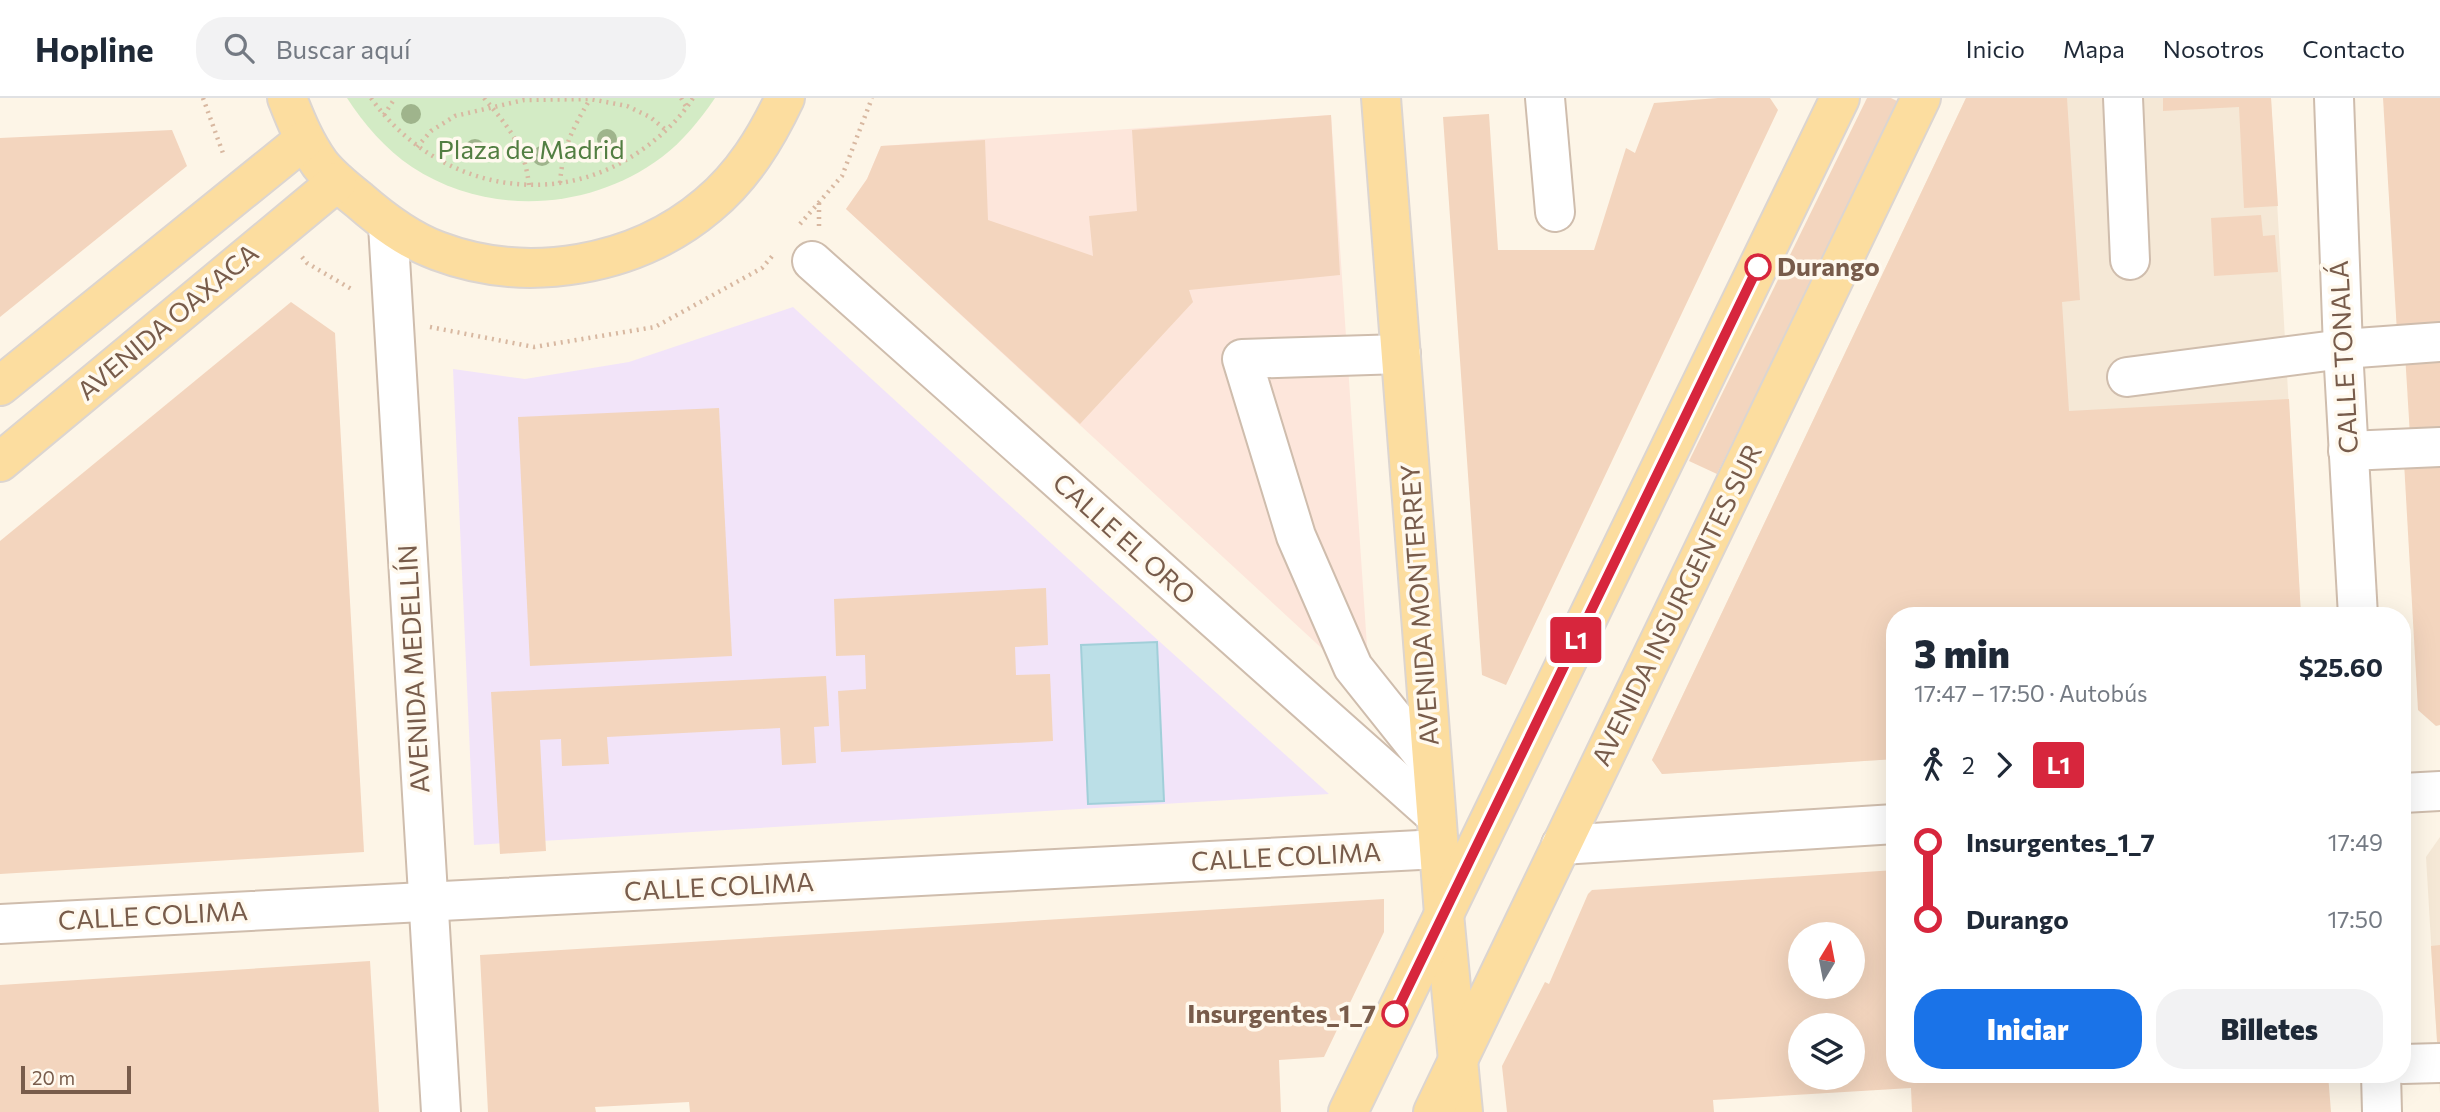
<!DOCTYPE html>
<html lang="es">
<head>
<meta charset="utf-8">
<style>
	:root { --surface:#fff; --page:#f2f2f3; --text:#1f2937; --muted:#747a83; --line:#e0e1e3; --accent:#1a73e8 }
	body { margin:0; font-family:Commissioner,sans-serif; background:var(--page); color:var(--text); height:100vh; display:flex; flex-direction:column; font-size:26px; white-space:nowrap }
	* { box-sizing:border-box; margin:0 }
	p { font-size:23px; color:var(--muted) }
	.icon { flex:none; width:38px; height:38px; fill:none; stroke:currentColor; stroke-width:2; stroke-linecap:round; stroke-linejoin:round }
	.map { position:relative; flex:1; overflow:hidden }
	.panel { position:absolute; left:1886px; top:509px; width:525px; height:476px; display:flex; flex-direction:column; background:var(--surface); border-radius:28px; box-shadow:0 7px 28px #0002 }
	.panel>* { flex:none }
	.badge { padding:0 14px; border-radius:5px; font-size:24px; line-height:46px }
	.needle { width:46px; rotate:10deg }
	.controls { position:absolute; left:1788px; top:824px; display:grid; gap:14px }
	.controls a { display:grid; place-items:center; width:77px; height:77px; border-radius:50%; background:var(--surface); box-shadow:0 7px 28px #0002; font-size:35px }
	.scale { position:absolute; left:21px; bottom:18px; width:110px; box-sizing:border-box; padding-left:7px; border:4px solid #785c4b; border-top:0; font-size:19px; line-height:24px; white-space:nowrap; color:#785c4b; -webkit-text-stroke:5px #fff9ee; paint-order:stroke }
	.map>.badge { position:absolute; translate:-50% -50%; box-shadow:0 0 0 4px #fff }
	.legs { display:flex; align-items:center; gap:10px; height:77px; padding:0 28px; font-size:23px }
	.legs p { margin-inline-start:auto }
	.overview { display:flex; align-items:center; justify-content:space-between; height:119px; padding:0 28px }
	h1 { font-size:38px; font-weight:800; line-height:52px }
	.button { display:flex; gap:14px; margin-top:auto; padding:14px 28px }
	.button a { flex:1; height:80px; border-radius:28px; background:var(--accent); color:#fff; font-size:28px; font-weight:800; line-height:80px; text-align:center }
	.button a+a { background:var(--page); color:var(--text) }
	ul { padding:0 28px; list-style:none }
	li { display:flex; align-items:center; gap:24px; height:77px; font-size:26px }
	li i { display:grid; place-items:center; width:10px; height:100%; margin:0 9px; background:currentColor }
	li i::after { content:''; width:18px; height:18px; margin:-9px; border:5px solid; border-radius:50%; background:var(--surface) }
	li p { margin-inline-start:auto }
	li:first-child i { background:linear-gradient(#0000 50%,currentColor 0) }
	li:last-child i { background:linear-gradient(currentColor 50%,#0000 0) }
	header { display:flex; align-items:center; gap:42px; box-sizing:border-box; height:98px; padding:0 35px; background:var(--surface); border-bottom:2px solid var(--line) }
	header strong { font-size:33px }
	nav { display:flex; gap:38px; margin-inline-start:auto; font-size:24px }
	.search { width:490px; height:63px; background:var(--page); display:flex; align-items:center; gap:18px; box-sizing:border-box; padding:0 24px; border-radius:28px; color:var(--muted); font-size:26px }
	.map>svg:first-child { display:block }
	.residential { fill:#f5e8d6 }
	.commercial { fill:#fde6db }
	.education { fill:#f2e4f9 }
	.green { fill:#d3ebc5 }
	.water { fill:#bbdfe7; stroke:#a1cfd9; stroke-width:2 }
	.building { fill:#f3d5be; fill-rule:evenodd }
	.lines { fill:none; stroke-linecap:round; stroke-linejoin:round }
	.minor-casing { stroke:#cfbdad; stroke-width:42 }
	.major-casing { stroke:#dcd5d0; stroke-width:42 }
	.path { stroke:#d8b8a1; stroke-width:4.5; stroke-dasharray:2 5; stroke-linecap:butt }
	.minor { stroke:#fff; stroke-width:38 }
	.major { stroke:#fcdd9f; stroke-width:38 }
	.tree { fill:#9fb48c }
	.line-1-casing { stroke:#fff; stroke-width:16 }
	.line-1 { stroke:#d7263d; stroke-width:10 }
	.stop-1-dot { fill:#fff; stroke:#d7263d; stroke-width:3.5 }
	.labels { text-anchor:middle; stroke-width:7; stroke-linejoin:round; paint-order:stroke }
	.park-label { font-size:26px; fill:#527e42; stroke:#fff9ee }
	.stop-label { font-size:26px; font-weight:bold; fill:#785c4b; stroke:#fff9ee; text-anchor:start }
	.street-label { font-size:26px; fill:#785c4b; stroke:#fff9ee }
</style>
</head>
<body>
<header>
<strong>Hopline</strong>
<div class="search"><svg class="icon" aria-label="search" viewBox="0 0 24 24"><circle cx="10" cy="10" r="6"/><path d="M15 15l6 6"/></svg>Buscar aquí</div>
<nav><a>Inicio</a><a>Mapa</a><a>Nosotros</a><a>Contacto</a></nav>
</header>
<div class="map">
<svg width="2440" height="1014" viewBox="0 0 2440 1014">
	<rect width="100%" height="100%" fill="#fdf5e7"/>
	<g class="residential">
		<path d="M1966 0H2271L2301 518H1895V661L1662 676 1652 662Z"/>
		<path d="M2440 739V996L2426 759Z"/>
	</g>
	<path class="commercial" d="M1331 17 1368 563 1342 569 846 111 867 81 881 48Z"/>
	<path class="education" d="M793 209 1100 490 1329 696 474 747 453 271 525 281 629 264Z"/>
	<path class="green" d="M347 0H715C700 22 683 43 662 59 590 113 488 119 412 69 385 51 364 26 347 0Z"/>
	<path class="water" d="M1157 544 1164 703 1088 706 1081 547Z"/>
	<g class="building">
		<path d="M1718 0H1770L1778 12 1506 587 1482 577 1443 19 1489 16 1498 152H1594L1626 50 1635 55 1654 5Z"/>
		<path d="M1867 0H1891L1899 4 1717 376 1689 363Z"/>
		<path d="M1966 0H2067L2080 202 2062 204 2069 313 2289 301 2301 518H1895V661L1662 676 1652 662Z"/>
		<path d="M2163 0H2271L2278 108 2244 110 2239 9 2163 13Z"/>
		<path d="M2383 0H2440V231L2397 234Z"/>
		<path d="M1331 17 1340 177 1189 192 1193 204 1080 326 846 111 867 81 881 48 985 42 988 122 1093 158 1089 118 1137 113 1132 32Z"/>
		<path d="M172 32 187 68 0 219V40Z"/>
		<path d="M2261 117 2263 138 2275 137 2278 174 2214 178 2211 120Z"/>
		<path d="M291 204 335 235 364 754 0 776V443Z"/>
		<path d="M2440 253V337L2410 338 2405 255Z"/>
		<path d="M719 310 732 558 530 568 518 319Z"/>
		<path d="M2440 361V627L2436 628 2418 612 2404 364Z"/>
		<path d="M1046 490 1048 547 1015 549 1016 577 1050 576 1053 643 841 654 838 593 866 591 865 557 836 558 834 501Z"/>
		<path d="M826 578 829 628 814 629 816 665 782 667 780 630 607 639 609 666 562 668 561 641 540 642 546 753 500 756 491 594Z"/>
		<path d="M1895 772V976H2328L2331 1014H1912L1911 990 1713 1002 1714 1014H1507L1502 968 1545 884 1549 886 1588 796 1592 792ZM1801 836H1853V889H1801ZM1801 928H1853V980H1801Z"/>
		<path d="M1384 801V834L1324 959 1279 962 1281 1014H690L689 1004 595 1009 596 1014H488L480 857Z"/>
		<path d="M2440 847V958H2438L2431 848Z"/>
		<path d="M370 863 379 1014H0V887Z"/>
	</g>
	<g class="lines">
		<g class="minor-casing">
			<g id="minor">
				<path d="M1545 0 1555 114"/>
				<path d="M2123 0 2130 162"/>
				<path d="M2334 0 2343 251 2358 518"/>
				<path d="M388 127 441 1014"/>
				<path d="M812 163 1436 718"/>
				<path d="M1401 256 1242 261 1296 438 1353 569 1432 668"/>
				<path d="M2127 279 2343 251 2440 244"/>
				<path d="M2348 353 2440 349"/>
				<path d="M2403 695 2440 693"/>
				<path d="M1561 747 1895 726"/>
				<path d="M0 826 1439 751"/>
				<path d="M2403 966 2440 965"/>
				<path d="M2381 976 2382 1014"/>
			</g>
		</g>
		<g class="major-casing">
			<g id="major">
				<path d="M287 0C296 23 305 45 320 66 331 80 345 91 359 102 383 123 408 142 438 153 528 187 636 168 708 107 743 78 766 40 785 0"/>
				<path d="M1381 0 1444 816 1463 1014"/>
				<path d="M0 288 304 42"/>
				<path d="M0 364 337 84"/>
				<path d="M1348 1014 1840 0"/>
				<path d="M1433 1014 1921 0"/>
			</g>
		</g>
		<g class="path">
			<path d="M203 0 224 58"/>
			<path d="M371 0C430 84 542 114 631 59 655 44 678 24 693 0"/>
			<path d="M484 0C509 30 524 46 529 87"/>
			<path d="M681 0 687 10"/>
			<path d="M384 17 395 0"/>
			<path d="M417 49 431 33 455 18 524 2 590 1 627 8 650 19 666 32"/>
			<path d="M560 85C563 48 572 32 590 1"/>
			<path d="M800 126 842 78 872 0"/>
			<path d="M819 128V105"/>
			<path d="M302 159 307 165 353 192"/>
			<path d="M430 229 534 249 655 229 762 170 774 156"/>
		</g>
		<use href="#minor" class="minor"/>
		<use href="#major" class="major"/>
	</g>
	<g class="tree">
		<circle cx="411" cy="16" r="10"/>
		<circle cx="607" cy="41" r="10"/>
		<circle cx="475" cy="51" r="10"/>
		<circle cx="542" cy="58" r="10"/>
	</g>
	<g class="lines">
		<g class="line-1-casing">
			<path id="line-1" d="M1395 916 1758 169"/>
		</g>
		<use href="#line-1" class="line-1"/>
	</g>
	<g class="stop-1-dot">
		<circle cx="1758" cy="169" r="12"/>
		<circle cx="1395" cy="916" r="12"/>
	</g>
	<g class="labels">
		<g class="park-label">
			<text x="531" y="61">Plaza de Madrid</text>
		</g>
		<g class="stop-label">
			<text x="1777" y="178">Durango</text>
			<text x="1376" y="925" text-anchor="end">Insurgentes_1_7</text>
		</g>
		<g class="street-label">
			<text transform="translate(168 224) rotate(-40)" y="9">AVENIDA OAXACA</text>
			<text transform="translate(2344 259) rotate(-93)" y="9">CALLE TONALÁ</text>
			<text transform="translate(1124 441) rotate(42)" y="9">CALLE EL ORO</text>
			<text transform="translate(1420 507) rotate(-94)" y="9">AVENIDA MONTERREY</text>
			<text transform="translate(1677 507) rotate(-64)" y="9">AVENIDA INSURGENTES SUR</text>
			<text transform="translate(414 571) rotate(-93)" y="9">AVENIDA MEDELLÍN</text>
			<text transform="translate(1286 759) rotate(-3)" y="9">CALLE COLIMA</text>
			<text transform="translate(719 789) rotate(-3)" y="9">CALLE COLIMA</text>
			<text transform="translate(153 818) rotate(-3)" y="9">CALLE COLIMA</text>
		</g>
	</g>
</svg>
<div class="controls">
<a><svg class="needle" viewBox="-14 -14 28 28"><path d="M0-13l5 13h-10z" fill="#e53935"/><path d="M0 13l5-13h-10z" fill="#747a83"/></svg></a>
<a><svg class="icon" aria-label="layers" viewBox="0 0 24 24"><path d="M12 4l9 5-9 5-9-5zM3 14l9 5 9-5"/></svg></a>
</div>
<div class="scale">20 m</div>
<b class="badge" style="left:1576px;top:542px;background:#d7263d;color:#fff">L1</b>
<section class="panel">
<div class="overview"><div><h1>3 min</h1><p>17:47 – 17:50 · Autobús</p></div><b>$25.60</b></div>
<div class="legs"><svg class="icon" aria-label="walk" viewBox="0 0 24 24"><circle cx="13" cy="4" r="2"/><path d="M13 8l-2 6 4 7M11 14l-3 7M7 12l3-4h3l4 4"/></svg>2<svg class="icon" aria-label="forward" viewBox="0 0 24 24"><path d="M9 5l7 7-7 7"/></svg><b class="badge" style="background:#d7263d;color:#fff">L1</b></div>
<ul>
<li><i style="color:#d7263d"></i><b>Insurgentes_1_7</b><p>17:49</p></li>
<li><i style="color:#d7263d"></i><b>Durango</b><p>17:50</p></li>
</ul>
<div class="button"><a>Iniciar</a><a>Billetes</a></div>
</section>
</div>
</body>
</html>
